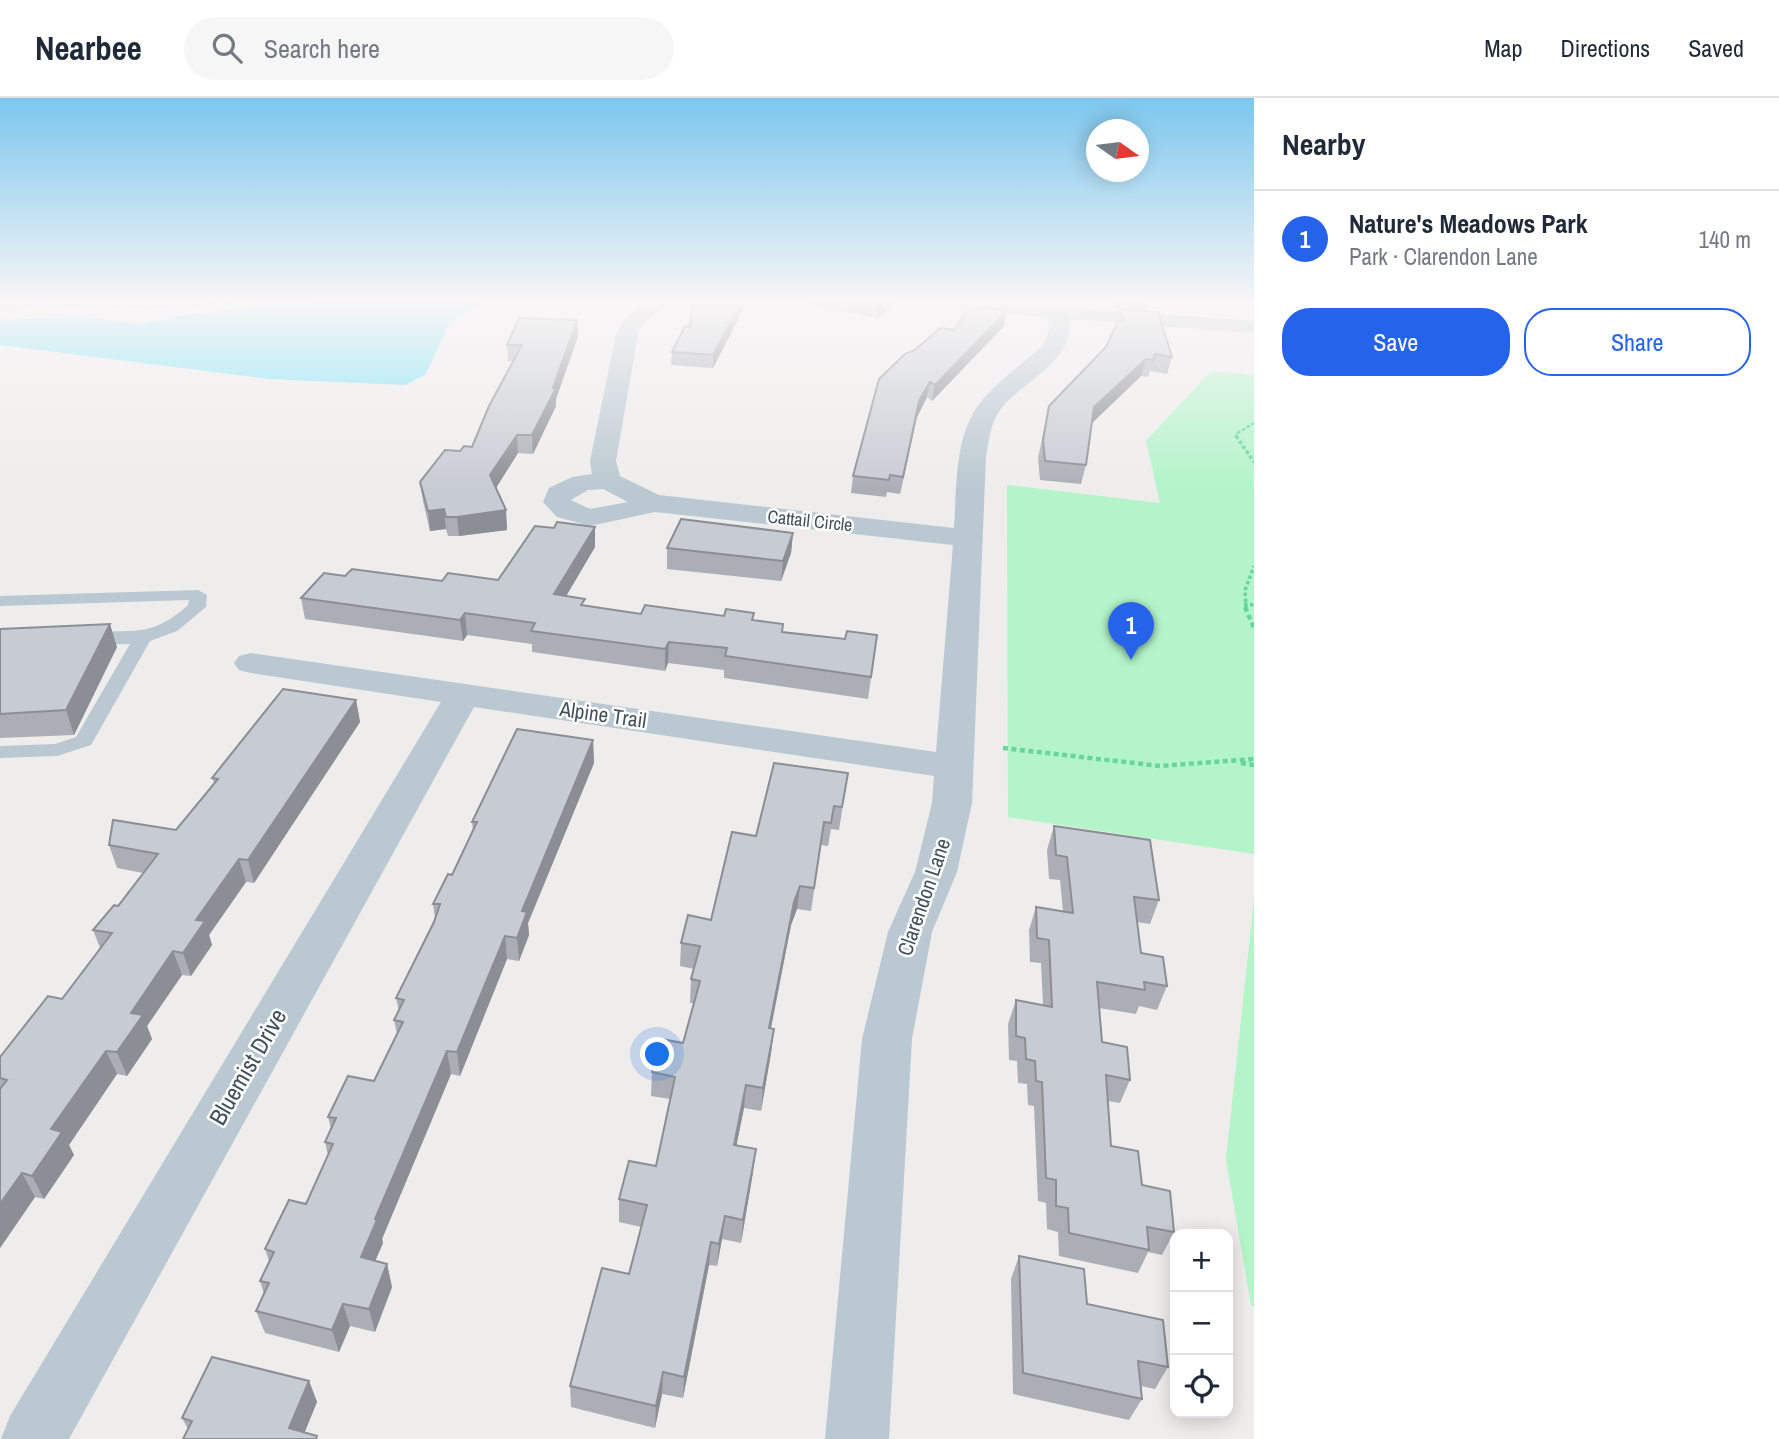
<!DOCTYPE html>
<html lang="en">
<head>
<meta charset="utf-8">
<style>
  :root { --surface:#fff; --page:#f6f6f7; --text:#1f2937; --muted:#747a83; --line:#e0e1e3; --accent:#2563eb }
  body { margin:0; font-family:"Archivo Narrow",sans-serif; background:var(--page); color:var(--text) }
  .controls { position:absolute; right:21px; bottom:21px; display:grid; overflow:hidden; border-radius:14px; box-shadow:0 4px 18px #0003 }
  .controls button { width:63px; height:63px; display:grid; place-items:center; padding:0; border:0; border-bottom:2px solid var(--line); background:var(--surface); color:var(--text); font:35px sans-serif }
  .compass { position:absolute; left:1086px; top:21px; width:63px; height:63px; border-radius:50%; background:var(--surface); box-shadow:0 4px 18px #0003; rotate:104deg }
  .you { position:absolute; left:658px; top:957px; width:24px; height:24px; margin:-18px; border:5px solid #fff; border-radius:50%; background:#1a73e8; box-shadow:0 0 0 10px #1a73e833 }
  .badge { display:grid; place-items:center; width:46px; height:46px; border-radius:50%; background:var(--accent); color:#fff; font-size:23px; font-weight:700 }
  .pin { position:absolute; translate:-50% -58px; filter:drop-shadow(0 2px 4px #0008) }
  .pin::after { content:''; position:absolute; top:37px; width:24px; height:21px; background:inherit; clip-path:polygon(0 0,100% 0,50% 100%) }
  .list { margin:0; padding:0; list-style:none }
  h2 { display:flex; justify-content:space-between; align-items:center; height:91px; margin:0; padding:0 28px; font-size:30px }
  h2 small { font-size:23px; font-weight:400; color:var(--muted) }
  .list li { display:grid; grid-template-columns:46px 1fr auto; gap:21px; align-items:center; box-sizing:border-box; height:98px; padding:0 28px; border-top:2px solid var(--line) }
  .list b { display:block; font-size:26px; white-space:nowrap }
  .list p { margin:0; font-size:23px; white-space:nowrap; color:var(--muted) }
  .list em { font-size:23px; font-style:normal; color:var(--muted) }
  .actions { display:flex; gap:14px; padding:21px 28px }
  .actions a { flex:1; padding:16px 0; border:2px solid var(--accent); border-radius:28px; text-align:center; font-size:24px; color:var(--accent) }
  .actions .main { background:var(--accent); color:#fff }
  .icon { flex:none; width:38px; height:38px; fill:none; stroke:currentColor; stroke-width:2; stroke-linecap:round; stroke-linejoin:round }
  .map { position:relative; flex:none; width:1254px; height:1341px; overflow:hidden }
  header { display:flex; align-items:center; gap:42px; box-sizing:border-box; height:98px; padding:0 35px; background:var(--surface); border-bottom:2px solid var(--line) }
  header strong { font-size:33px }
  nav { display:flex; gap:38px; margin-inline-start:auto; font-size:24px }
  .search { width:490px; height:63px; background:var(--page); display:flex; align-items:center; gap:18px; box-sizing:border-box; padding:0 24px; border-radius:38px; color:var(--muted); font-size:26px }
  main { display:flex }
  aside { flex:1; background:var(--surface) }
  .map>svg:first-child { display:block }
</style>
</head>
<body>
<header>
<strong>Nearbee</strong>
<div class="search"><svg class="icon" aria-label="search" viewBox="0 0 24 24"><circle cx="10" cy="10" r="6"/><path d="M15 15l6 6"/></svg>Search here</div>
<nav><a>Map</a><a>Directions</a><a>Saved</a></nav>
</header>
<main>
<div class="map">
<svg width="1254" height="1341" viewBox="0 0 1254 1341">
  <rect width="100%" height="100%" fill="#efecec"/>
  <g fill="#b3f4c9">
    <path d="M 1211,273 L 1254,277 L 1254,756 L 1008,719 L 1007,387 L 1160,405 L 1146,343 Z"/>
    <path d="M 1254,802 L 1254,1209 L 1251,1207 L 1226,1061 Z"/>
  </g>
  <path fill="#7ae3f7" d="M 326,204 L 484,204 L 450,224 L 425,277 L 405,287 L 269,281 L 0,247 L 0,222 L 84,219 L 140,226 L 190,216 Z"/>
  <g fill="none" stroke-linecap="round" stroke-linejoin="round">
    <g stroke="#67d699" stroke-width="2.5" stroke-dasharray="3.5 2" stroke-linecap="butt">
      <path d="M 60,207 L 157,209 L 242,204"/>
      <path d="M 1236,340 L 1236,336 L 1254,325"/>
    </g>
    <g stroke="#67d699" stroke-width="3.5" stroke-dasharray="3.5 2.5" stroke-linecap="butt">
      <path d="M 1236,338 L 1254,364"/>
      <path d="M 1244,506 L 1254,507"/>
      <path d="M 1246,510 L 1245,492 L 1254,468"/>
    </g>
    <g stroke="#67d699" stroke-width="4.5" stroke-dasharray="5 3.5" stroke-linecap="butt">
      <path d="M 1245,509 L 1254,530"/>
      <path d="M 1003,650 L 1160,668 L 1254,661"/>
      <path d="M 1241,665 L 1254,667"/>
    </g>
    <path fill="#bac8d1" fill-rule="evenodd" d="M 198,492 L 207,497 L 206,509 L 177,533 L 150,543 L 91,647 L 57,658 L 0,660 L 0,648 L 55,646 L 76,639 L 130,546 L 86,547 L 77,542 L 80,538 C 127,526 145,546 188,507 L 189,502 L 0,508 L 0,498 Z"/>
    <g fill="#bac8d1" fill-rule="evenodd">
      <path d="M 0,204 L 43,204 L 33,210 L 0,212 Z"/>
      <path d="M 646,204 L 668,204 L 640,229 L 638,236 L 616,363 L 620,378 L 659,397 L 954,430 C 957,390 954,343 977,309 C 993,286 1023,266 1044,246 L 1049,233 L 1048,220 L 956,210 L 946,204 L 1046,207 L 1046,204 L 1066,204 L 1067,209 L 1254,223 L 1254,235 L 1069,221 C 1076,265 1018,284 998,315 C 990,328 989,343 986,358 L 972,705 L 957,774 L 932,834 L 912,941 L 889,1341 L 825,1341 L 862,941 L 888,834 L 915,774 L 932,705 L 934,678 L 474,609 L 69,1341 L 1,1341 L 10,1318 L 441,604 L 251,575 L 239,572 L 234,565 L 239,558 L 251,555 L 936,654 L 953,447 L 655,414 L 590,428 L 557,419 L 543,404 L 549,390 L 572,379 L 592,376 L 590,363 L 616,236 L 624,222 ZM 603,391 L 628,404 L 590,411 L 571,402 L 588,392 Z"/>
    </g>
  </g>
  <g fill="#abafb5">
    <path d="M 697,204 L 747,204 L 713,270 L 671,267 L 672,254 L 690,229 Z"/>
    <path d="M 794,204 L 898,204 L 877,220 Z"/>
    <path d="M 1112,204 L 1150,204 L 1151,205 L 1148,212 L 1113,210 Z"/>
    <path d="M 1120,211 L 1172,259 L 1167,276 L 1150,273 L 1148,279 L 1141,278 L 1092,325 L 1086,367 L 1081,386 L 1040,382 L 1038,360 L 1049,308 L 1106,249 L 1117,226 Z"/>
    <path d="M 1007,213 L 1004,228 L 932,303 L 927,299 L 917,319 L 900,396 L 887,394 L 886,399 L 851,395 L 853,378 L 915,252 L 954,232 Z"/>
    <path d="M 577,222 L 578,238 L 556,301 L 556,308 L 533,356 L 518,355 L 496,390 L 506,412 L 507,432 L 459,438 L 448,438 L 446,431 L 430,433 L 423,403 L 420,384 L 460,353 L 472,349 L 513,263 L 508,263 L 507,247 Z"/>
    <path d="M 595,429 L 595,449 L 566,498 L 585,508 L 641,516 L 724,518 L 754,515 L 753,522 L 783,526 L 783,534 L 845,541 L 877,537 L 868,601 L 724,580 L 724,572 L 668,565 L 665,573 L 532,554 L 532,546 L 467,537 L 463,543 L 305,521 L 301,500 L 345,478 L 442,483 L 498,482 L 554,430 Z"/>
    <path d="M 793,435 L 791,455 L 781,483 L 667,471 L 667,450 Z"/>
    <path d="M 0,531 L 117,549 L 74,637 L 0,640 Z"/>
    <path d="M 356,602 L 360,624 L 254,785 L 246,784 L 209,837 L 212,847 L 191,878 L 182,877 L 147,928 L 152,941 L 127,978 L 117,976 L 69,1047 L 74,1057 L 44,1101 L 35,1099 L 0,1150 L 0,959 L 62,901 L 100,850 L 93,832 L 118,808 L 143,775 L 117,770 L 109,747 L 176,732 L 214,685 L 212,680 Z"/>
    <path d="M 593,642 L 594,665 L 528,825 L 529,837 L 519,863 L 507,861 L 460,978 L 451,976 L 382,1141 L 383,1145 L 375,1163 L 387,1166 L 392,1189 L 375,1234 L 350,1228 L 339,1254 L 265,1235 L 256,1213 L 264,1196 L 260,1183 L 269,1163 L 265,1151 L 306,1106 L 328,1057 L 325,1044 L 331,1031 L 328,1019 L 374,983 L 397,936 L 394,922 L 399,913 L 396,900 L 435,820 L 433,806 L 452,777 L 473,734 L 472,724 Z"/>
    <path d="M 848,675 L 839,732 L 831,731 L 828,748 L 821,747 L 811,813 L 797,811 L 791,827 L 771,931 L 774,931 L 771,955 L 761,1013 L 744,1010 L 736,1047 L 753,1074 L 741,1145 L 722,1141 L 717,1168 L 709,1167 L 683,1300 L 662,1296 L 655,1330 L 571,1309 L 570,1288 L 629,1176 L 641,1129 L 619,1124 L 619,1101 L 656,1068 L 670,1001 L 651,998 L 652,974 L 683,945 L 694,905 L 690,905 L 691,881 L 694,871 L 680,868 L 681,845 L 711,822 L 756,738 Z"/>
    <path d="M 1054,728 L 1159,802 L 1150,826 L 1137,824 L 1141,855 L 1167,888 L 1157,912 L 1139,908 L 1136,916 L 1099,910 L 1102,944 L 1130,982 L 1120,1005 L 1108,1003 L 1111,1048 L 1142,1087 L 1174,1134 L 1162,1157 L 1148,1154 L 1138,1175 L 1059,1158 L 1058,1134 L 1047,1131 L 1046,1105 L 1038,1103 L 1034,1008 L 1028,1007 L 1027,986 L 1018,985 L 1017,963 L 1009,962 L 1008,926 L 1016,902 L 1043,907 L 1041,865 L 1030,864 L 1029,832 L 1036,809 L 1063,813 L 1060,782 L 1049,781 L 1047,752 Z"/>
    <path d="M 1019,1158 L 1087,1206 L 1168,1269 L 1155,1291 L 1141,1288 L 1142,1301 L 1129,1322 L 1013,1296 L 1011,1181 Z"/>
    <path d="M 309,1283 L 317,1304 L 304,1334 L 188,1331 L 182,1320 Z"/>
  </g>
  <g fill="#8b8e94">
    <path d="M 742,204 L 747,204 L 713,270 L 713,257 Z"/>
    <path d="M 883,204 L 898,204 L 877,220 L 879,207 Z"/>
    <path d="M 1007,213 L 1004,228 L 932,303 L 935,287 Z"/>
    <path d="M 577,222 L 578,238 L 556,301 L 556,308 L 533,356 L 532,337 L 553,290 Z"/>
    <path d="M 1146,261 L 1141,278 L 1090,327 L 1094,309 Z"/>
    <path d="M 930,284 L 927,299 L 917,319 L 900,396 L 919,303 Z"/>
    <path d="M 517,337 L 518,355 L 492,396 L 490,377 Z"/>
    <path d="M 444,411 L 446,431 L 430,433 L 428,413 Z"/>
    <path d="M 506,412 L 507,432 L 459,438 L 457,419 Z"/>
    <path d="M 595,429 L 595,449 L 555,517 L 554,496 Z"/>
    <path d="M 793,435 L 791,455 L 781,483 L 783,463 Z"/>
    <path d="M 465,515 L 467,537 L 463,543 L 460,522 Z"/>
    <path d="M 110,526 L 117,549 L 74,637 L 66,612 Z"/>
    <path d="M 669,544 L 668,565 L 665,573 L 665,551 Z"/>
    <path d="M 356,602 L 360,624 L 254,785 L 248,762 Z"/>
    <path d="M 593,642 L 594,665 L 528,825 L 529,837 L 519,863 L 517,840 L 522,813 Z"/>
    <path d="M 239,761 L 246,784 L 209,837 L 212,847 L 191,878 L 183,855 L 196,822 Z"/>
    <path d="M 800,788 L 797,811 L 791,827 L 766,954 L 769,930 L 794,804 Z"/>
    <path d="M 505,838 L 507,861 L 460,978 L 457,954 Z"/>
    <path d="M 173,853 L 182,877 L 147,928 L 152,941 L 127,978 L 117,954 L 131,915 Z"/>
    <path d="M 774,931 L 771,955 L 761,1013 L 763,990 Z"/>
    <path d="M 106,953 L 117,976 L 69,1047 L 74,1057 L 44,1101 L 32,1078 L 51,1031 Z"/>
    <path d="M 447,953 L 451,976 L 382,1141 L 383,1145 L 367,1182 L 361,1159 L 375,1121 Z"/>
    <path d="M 746,987 L 744,1010 L 732,1070 L 734,1047 Z"/>
    <path d="M 756,1051 L 753,1074 L 741,1145 L 743,1122 Z"/>
    <path d="M 22,1075 L 35,1099 L 0,1150 L 0,1106 Z"/>
    <path d="M 725,1118 L 722,1141 L 717,1168 L 719,1146 Z"/>
    <path d="M 711,1144 L 709,1167 L 683,1300 L 684,1279 Z"/>
    <path d="M 387,1166 L 392,1189 L 375,1234 L 369,1211 Z"/>
    <path d="M 343,1206 L 350,1228 L 339,1254 L 332,1232 Z"/>
    <path d="M 663,1274 L 662,1296 L 655,1330 L 656,1308 Z"/>
    <path d="M 309,1283 L 317,1304 L 302,1341 L 289,1330 Z"/>
  </g>
  <g fill="#c7cbd3" stroke="#8b8e94" stroke-width="2">
    <path d="M 697,204 L 742,204 L 713,257 L 672,254 L 685,228 L 690,229 L 692,207 Z"/>
    <path d="M 863,204 L 883,204 L 879,207 Z"/>
    <path d="M 970,208 L 1007,213 L 935,287 L 930,284 L 919,303 L 903,379 L 890,377 L 889,382 L 853,378 L 879,281 L 905,256 L 915,252 L 940,230 L 954,232 Z"/>
    <path d="M 1120,211 L 1158,214 L 1172,259 L 1155,256 L 1153,262 L 1146,261 L 1094,309 L 1086,367 L 1045,363 L 1043,342 L 1049,308 L 1106,249 L 1118,223 L 1123,223 Z"/>
    <path d="M 519,220 L 577,222 L 553,290 L 556,290 L 532,337 L 517,337 L 490,377 L 506,412 L 457,419 L 446,419 L 444,411 L 428,413 L 420,384 L 445,352 L 460,353 L 464,348 L 472,349 L 489,308 L 522,247 L 507,247 Z"/>
    <path d="M 681,421 L 793,435 L 783,463 L 667,450 Z"/>
    <path d="M 557,424 L 595,429 L 554,496 L 585,501 L 581,507 L 641,516 L 645,507 L 724,518 L 726,511 L 754,515 L 752,522 L 783,526 L 782,534 L 845,541 L 847,533 L 877,537 L 871,579 L 725,558 L 727,550 L 669,544 L 665,551 L 531,533 L 535,525 L 465,515 L 460,522 L 301,500 L 324,475 L 345,478 L 352,471 L 442,483 L 448,475 L 498,482 L 535,428 L 554,430 Z"/>
    <path d="M 110,526 L 66,612 L 0,616 L 0,531 Z"/>
    <path d="M 283,591 L 356,602 L 248,762 L 239,761 L 196,822 L 205,823 L 183,855 L 173,853 L 131,915 L 143,917 L 117,954 L 106,953 L 51,1031 L 62,1034 L 32,1078 L 22,1075 L 0,1106 L 0,991 L 7,982 L 0,980 L 0,959 L 48,898 L 62,901 L 112,835 L 93,832 L 114,807 L 118,808 L 158,756 L 109,747 L 113,722 L 176,732 L 218,681 L 212,680 Z"/>
    <path d="M 517,631 L 593,642 L 522,813 L 527,814 L 517,840 L 505,838 L 457,954 L 447,953 L 375,1121 L 377,1122 L 361,1159 L 387,1166 L 369,1211 L 343,1206 L 332,1232 L 256,1213 L 269,1185 L 260,1183 L 274,1154 L 265,1151 L 289,1102 L 306,1106 L 333,1046 L 325,1044 L 336,1020 L 328,1019 L 348,978 L 374,983 L 403,924 L 394,922 L 404,902 L 396,900 L 434,824 L 440,806 L 433,806 L 448,776 L 452,777 L 477,724 L 472,724 Z"/>
    <path d="M 774,665 L 848,675 L 842,709 L 834,708 L 831,725 L 824,724 L 814,790 L 800,788 L 794,804 L 769,930 L 774,931 L 763,990 L 746,987 L 734,1047 L 756,1051 L 743,1122 L 725,1118 L 719,1146 L 711,1144 L 684,1279 L 663,1274 L 656,1308 L 570,1288 L 602,1170 L 629,1176 L 647,1107 L 619,1101 L 629,1063 L 656,1068 L 675,979 L 652,974 L 661,941 L 683,945 L 700,883 L 691,881 L 700,848 L 681,845 L 688,817 L 711,822 L 732,734 L 756,738 Z"/>
    <path d="M 1054,728 L 1150,742 L 1159,802 L 1134,799 L 1141,855 L 1163,859 L 1167,888 L 1144,884 L 1145,892 L 1097,884 L 1102,944 L 1127,949 L 1130,982 L 1106,977 L 1111,1048 L 1138,1053 L 1142,1087 L 1170,1093 L 1174,1134 L 1147,1129 L 1149,1152 L 1069,1135 L 1068,1110 L 1056,1108 L 1056,1082 L 1046,1080 L 1042,984 L 1036,983 L 1035,963 L 1026,961 L 1025,940 L 1016,938 L 1016,902 L 1052,909 L 1049,842 L 1037,840 L 1036,809 L 1073,815 L 1067,759 L 1056,757 Z"/>
    <path d="M 1019,1158 L 1084,1171 L 1087,1206 L 1163,1222 L 1168,1269 L 1138,1263 L 1142,1301 L 1023,1275 Z"/>
    <path d="M 212,1259 L 309,1283 L 289,1330 L 317,1338 L 316,1341 L 183,1341 L 192,1323 L 182,1320 Z"/>
  </g>
  <linearGradient id="sky" x2="0" y2="1"><stop stop-color="#7cc7ee"/><stop offset="0.52" stop-color="#f8f6f6"/><stop offset="1" stop-color="#f8f6f6" stop-opacity="0"/></linearGradient>
  <rect width="1254" height="392" fill="url(#sky)"/>
  <g text-anchor="middle" stroke-width="5" stroke-linejoin="round" paint-order="stroke">
    <g font-size="18" fill="#42515c" stroke="#fff">
      <text transform="translate(810 423) rotate(6)" y="6">Cattail Circle</text>
    </g>
    <g font-size="21" fill="#42515c" stroke="#fff">
      <text transform="translate(603 617) rotate(8)" y="7">Alpine Trail</text>
      <text transform="translate(924 799) rotate(-71)" y="7">Clarendon Lane</text>
    </g>
    <g font-size="24" fill="#42515c" stroke="#fff">
      <text transform="translate(248 969) rotate(-60)" y="8">Bluemist Drive</text>
    </g>
  </g>
</svg>
<div class="controls">
<button>+</button>
<button>−</button>
<button><svg class="icon" aria-label="locate" viewBox="0 0 24 24"><circle cx="12" cy="12" r="6"/><path d="M12 2v4M12 18v4M2 12h4M18 12h4"/></svg></button>
</div>
<svg class="compass" viewBox="-18 -18 36 36"><path d="M0-13l5 13h-10z" fill="#e53935"/><path d="M0 13l5-13h-10z" fill="#747a83"/></svg>
<div class="you"></div>
<div class="pin badge" style="left:1131px;top:562px">1</div>
</div>
<aside>
<h2>Nearby<small></small></h2>
<ul class="list">
<li><span class="badge">1</span><div><b>Nature's Meadows Park</b><p>Park · Clarendon Lane</p></div><em>140 m</em></li>
</ul>
<div class="actions"><a class="main">Save</a><a>Share</a></div>
</aside>
</main>
</body>
</html>
